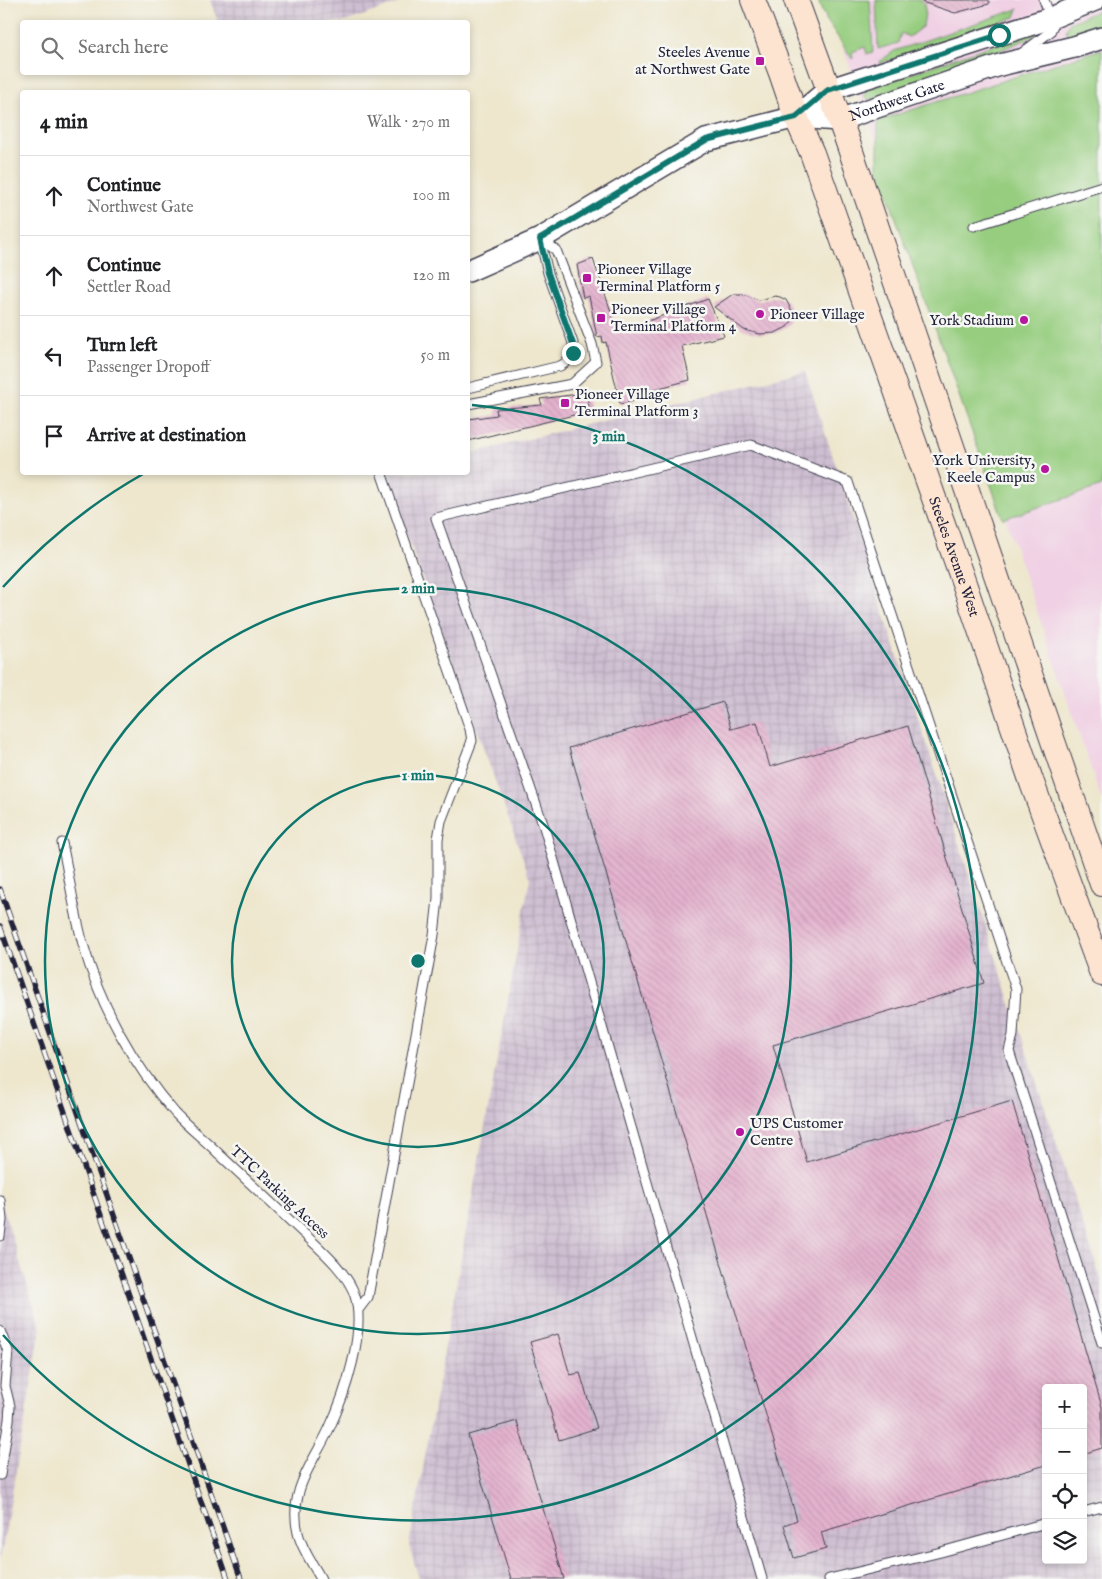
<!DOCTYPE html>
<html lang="en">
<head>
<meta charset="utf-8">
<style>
  :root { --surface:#fff; --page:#f2f2f2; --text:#202124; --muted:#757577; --line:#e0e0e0 }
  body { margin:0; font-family:"IM FELL English",serif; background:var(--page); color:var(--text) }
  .controls { position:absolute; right:15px; bottom:15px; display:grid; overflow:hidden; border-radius:5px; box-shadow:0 2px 8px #0003 }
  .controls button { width:45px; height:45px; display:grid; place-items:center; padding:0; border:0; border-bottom:1px solid var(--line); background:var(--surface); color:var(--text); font:25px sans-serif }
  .stop { position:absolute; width:15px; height:15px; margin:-11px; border:4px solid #0f766e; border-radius:50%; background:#fff }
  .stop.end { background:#0f766e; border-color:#fff; box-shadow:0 1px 5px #0008 }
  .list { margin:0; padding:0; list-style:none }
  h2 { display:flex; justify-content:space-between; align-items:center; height:65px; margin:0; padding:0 20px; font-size:21px }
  h2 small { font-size:16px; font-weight:400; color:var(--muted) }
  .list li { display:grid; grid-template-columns:32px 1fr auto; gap:15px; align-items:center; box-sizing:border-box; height:80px; padding:0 20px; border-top:1px solid var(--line) }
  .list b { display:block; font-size:19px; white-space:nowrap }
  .list p { margin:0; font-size:16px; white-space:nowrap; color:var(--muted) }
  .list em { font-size:16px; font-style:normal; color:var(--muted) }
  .icon { flex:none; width:28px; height:28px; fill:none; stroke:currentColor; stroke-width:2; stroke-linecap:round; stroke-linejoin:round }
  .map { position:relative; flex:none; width:1102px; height:1579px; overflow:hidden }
  .search { position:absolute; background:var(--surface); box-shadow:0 2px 8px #0003; left:20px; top:20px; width:450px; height:55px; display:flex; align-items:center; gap:12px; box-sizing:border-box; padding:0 18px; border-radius:5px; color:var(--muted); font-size:19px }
  .panel { position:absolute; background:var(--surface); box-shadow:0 2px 8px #0003; left:20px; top:90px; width:450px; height:385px; border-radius:5px }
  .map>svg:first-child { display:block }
</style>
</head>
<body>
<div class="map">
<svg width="1102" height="1579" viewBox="0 0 1102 1579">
  <defs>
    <pattern id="industrial-grid" width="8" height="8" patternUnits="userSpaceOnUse" patternTransform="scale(1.25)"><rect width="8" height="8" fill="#cebed1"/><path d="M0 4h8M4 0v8" fill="none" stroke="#b1a3b4"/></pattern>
    <pattern id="building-back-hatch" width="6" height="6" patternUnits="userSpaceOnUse" patternTransform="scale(1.25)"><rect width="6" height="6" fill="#e4b2ce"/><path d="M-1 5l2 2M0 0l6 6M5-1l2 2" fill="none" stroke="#c399b2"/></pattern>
  </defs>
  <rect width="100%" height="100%" fill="#f6f6f2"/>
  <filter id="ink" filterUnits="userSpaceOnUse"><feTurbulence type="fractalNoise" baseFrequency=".02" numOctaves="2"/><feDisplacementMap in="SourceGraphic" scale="10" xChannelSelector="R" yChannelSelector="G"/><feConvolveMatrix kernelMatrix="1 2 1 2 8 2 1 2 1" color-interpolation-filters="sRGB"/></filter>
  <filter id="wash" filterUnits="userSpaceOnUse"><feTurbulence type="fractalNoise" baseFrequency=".0096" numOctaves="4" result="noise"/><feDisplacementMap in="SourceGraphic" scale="20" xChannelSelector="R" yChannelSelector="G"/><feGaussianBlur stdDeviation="1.12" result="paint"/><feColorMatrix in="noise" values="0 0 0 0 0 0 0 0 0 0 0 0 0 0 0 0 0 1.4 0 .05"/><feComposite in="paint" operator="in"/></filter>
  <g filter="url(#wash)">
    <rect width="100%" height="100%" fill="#eee7ce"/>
    <path fill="#f0d0e4" d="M 826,0 L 1102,0 L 1102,801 L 875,137 Z"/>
    <g fill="url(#industrial-grid)" fill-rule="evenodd">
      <path d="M 210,0 L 407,0 L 345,22 L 218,22 Z"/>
      <path d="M 805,371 L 1102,1283 L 1102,1579 L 419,1579 L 409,1545 L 530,878 L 385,474 L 392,472 L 468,472 L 468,454 ZM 1046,1388 L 1083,1388 L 1083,1560 L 1046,1560 Z"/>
      <path d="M 0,1198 L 41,1329 L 0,1561 Z"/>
    </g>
    <g fill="#96cd7f" stroke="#5c785d">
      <path d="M 818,0 L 870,0 L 873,52 L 867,54 L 865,47 L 852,52 L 853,58 L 852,59 L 826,19 L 825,14 L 823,14 Z"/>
      <path d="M 876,0 L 925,0 L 925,13 L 923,26 L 909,37 L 901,33 L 898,43 L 878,49 Z"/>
      <path d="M 1018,9 L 1015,17 L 879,64 L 879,62 L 894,51 Z"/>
      <path d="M 1102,9 L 1102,27 L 1075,36 L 1068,34 L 1066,31 L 1069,23 Z"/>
      <path d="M 1038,29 L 1041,30 L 1039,34 L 911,88 L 868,100 L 865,97 L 865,91 L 867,89 Z"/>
      <path d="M 1102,49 L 1102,486 L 1003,519 L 878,168 L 878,122 L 883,119 Z"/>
    </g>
    <g id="blocks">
      <g fill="url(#building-back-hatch)">
        <path d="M 923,0 L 989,0 L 989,4 L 955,13 L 922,2 Z"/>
        <path d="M 593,259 L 618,332 L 708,299 L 724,336 L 682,346 L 690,380 L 632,395 L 634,401 L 620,404 L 606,342 L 603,343 L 602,336 L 597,337 L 589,296 L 583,298 L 577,265 Z"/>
        <path d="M 733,294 L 743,294 L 759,300 L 775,296 L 780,297 L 786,300 L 792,311 L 791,322 L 787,327 L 775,333 L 760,334 L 744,330 L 714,307 Z"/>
        <path d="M 586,393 L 590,411 L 468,441 L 468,419 L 497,415 L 496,409 L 542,405 L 540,399 Z"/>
        <path d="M 723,702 L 731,729 L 757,722 L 770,767 L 908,726 L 984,983 L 773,1045 L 807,1162 L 1012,1101 L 1102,1407 L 1102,1448 L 1083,1454 L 1083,1388 L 1046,1388 L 1046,1465 L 821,1532 L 826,1549 L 794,1558 L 784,1525 L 797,1520 L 569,748 Z"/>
        <path d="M 558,1334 L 570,1375 L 580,1373 L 597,1428 L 559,1440 L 530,1342 Z"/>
        <path d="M 517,1421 L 564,1579 L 511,1579 L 468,1435 Z"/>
      </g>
    </g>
  </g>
  <g filter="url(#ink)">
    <use href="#blocks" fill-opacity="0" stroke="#414051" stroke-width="1"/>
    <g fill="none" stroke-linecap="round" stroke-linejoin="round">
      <g stroke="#414051" stroke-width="11">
        <g id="service">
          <path d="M 1022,53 L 1050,32 L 1053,25 L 1044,0"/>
          <path d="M 974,226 L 1102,186"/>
          <path d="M 468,388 L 560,366 C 571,360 573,356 573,343 L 548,273 L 540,239"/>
          <path d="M 468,404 L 572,384 L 596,362 L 592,344 L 556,250 L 540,239"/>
          <path d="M 62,843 C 69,876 74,911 83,944 C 100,1005 133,1065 175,1113 C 188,1127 205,1140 219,1154 C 246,1179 273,1205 300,1230 C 318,1247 348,1272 355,1296 C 366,1332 345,1395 329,1429 C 313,1464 288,1490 298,1533 C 302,1550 313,1564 321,1579"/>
          <path d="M 0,1200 L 2,1220 L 0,1236"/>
          <path d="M 358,1310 L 368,1297 L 434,935 L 438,899 L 438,839 L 441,821 L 472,741 L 470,729 L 381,472"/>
          <path d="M 0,1331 L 8,1351 L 5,1386 L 10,1406 L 9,1420 L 0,1475"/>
          <path d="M 1083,1512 L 1102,1507"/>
          <path d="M 762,1579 L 544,827 L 436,518 L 751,445 L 848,482 L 1016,989 L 1013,1035 L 1009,1051 L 1102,1343"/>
          <path d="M 829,1579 L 941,1552 L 1046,1523"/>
        </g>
      </g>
      <g stroke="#414051" stroke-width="24">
        <g id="tertiary">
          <path d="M 796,117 L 828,90 L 1051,18 L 1095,0"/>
          <path id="s1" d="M 468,271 L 540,239 L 706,140 L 796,117 L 839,120 L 1000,65 L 1074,47 L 1102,38"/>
        </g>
      </g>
      <g stroke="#414051" stroke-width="26">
        <g id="secondary">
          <path id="s2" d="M 753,0 L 781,73 L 796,117 L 812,153 L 965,586 L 1032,783 L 1102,974"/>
          <path d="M 796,0 L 847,140 L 1102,884"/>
        </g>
      </g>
      <use href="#service" stroke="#fff" stroke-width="9"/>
      <use href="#tertiary" stroke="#fff" stroke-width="21"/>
      <use href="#secondary" stroke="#fde4d1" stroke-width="24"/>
      <g stroke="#22223b" stroke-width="5.5">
        <g id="rail">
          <path d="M 0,889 L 241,1579"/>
          <path d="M 0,926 L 228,1579"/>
        </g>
      </g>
      <use href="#rail" stroke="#f6f6f2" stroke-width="4" stroke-dasharray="11" stroke-linecap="butt"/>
    </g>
  </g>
  <g fill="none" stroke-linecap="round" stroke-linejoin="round" filter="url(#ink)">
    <path stroke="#0f766e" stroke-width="6" d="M 573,353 L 573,344 L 548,273 L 540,239 L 706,140 L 796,117 L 828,90 L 999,35"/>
  </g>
  <g fill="none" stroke="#0f766e" stroke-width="2.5">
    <circle cx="418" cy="961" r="186"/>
    <circle cx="418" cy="961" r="373"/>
    <path d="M3 587A559 559 0 0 1 143 474M472 405A559 559 0 1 1 3 1335"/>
  </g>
  <g fill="#b5179e" stroke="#f6f6f2" stroke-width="2">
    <rect x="755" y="56" width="10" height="10" rx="2.5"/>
    <rect x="582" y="273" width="10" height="10" rx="2.5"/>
    <circle cx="760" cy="314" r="5"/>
    <rect x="596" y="313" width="10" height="10" rx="2.5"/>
    <circle cx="1024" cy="320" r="5"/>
    <rect x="560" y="398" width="10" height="10" rx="2.5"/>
    <circle cx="1045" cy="469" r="5"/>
    <circle cx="740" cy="1132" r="5"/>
  </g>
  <g text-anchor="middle" stroke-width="5" stroke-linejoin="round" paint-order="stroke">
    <g font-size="15" fill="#22223b" stroke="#f6f6f2" text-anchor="start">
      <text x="750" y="57" text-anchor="end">Steeles Avenue<tspan x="750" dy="17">at Northwest Gate</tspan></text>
      <text x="597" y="274">Pioneer Village<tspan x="597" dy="17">Terminal Platform 5</tspan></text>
      <text x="611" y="314">Pioneer Village<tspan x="611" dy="17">Terminal Platform 4</tspan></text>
      <text x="770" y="319">Pioneer Village</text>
      <text x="1014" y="325" text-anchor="end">York Stadium</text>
      <text x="575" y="399">Pioneer Village<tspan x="575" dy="17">Terminal Platform 3</tspan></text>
      <text x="1035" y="465" text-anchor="end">York University,<tspan x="1035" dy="17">Keele Campus</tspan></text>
      <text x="750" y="1128">UPS Customer<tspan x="750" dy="17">Centre</tspan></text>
    </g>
    <g font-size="15" fill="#22223b" stroke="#f6f6f2">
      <text dy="5" stroke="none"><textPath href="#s1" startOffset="469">Northwest Gate</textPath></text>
      <text dy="5" stroke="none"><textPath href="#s2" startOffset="592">Steeles Avenue West</textPath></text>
      <text transform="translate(280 1192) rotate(43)" y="5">TTC Parking Access</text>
    </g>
  </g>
  <circle cx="418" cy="961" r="8" fill="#0f766e" stroke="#f6f6f2" stroke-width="2.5"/>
  <g font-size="15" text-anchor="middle" font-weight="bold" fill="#0f766e" stroke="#f6f6f2" stroke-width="5" stroke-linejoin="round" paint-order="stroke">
    <text x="609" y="441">3 min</text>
    <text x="418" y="593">2 min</text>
    <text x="418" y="780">1 min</text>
  </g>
</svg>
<div class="controls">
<button>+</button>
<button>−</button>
<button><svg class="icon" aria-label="locate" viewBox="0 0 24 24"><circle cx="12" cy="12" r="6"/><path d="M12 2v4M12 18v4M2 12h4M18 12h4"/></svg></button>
<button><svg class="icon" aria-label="layers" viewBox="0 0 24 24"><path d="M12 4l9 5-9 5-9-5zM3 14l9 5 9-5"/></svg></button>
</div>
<div class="stop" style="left:999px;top:35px"></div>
<div class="stop end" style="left:573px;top:353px"></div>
<div class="search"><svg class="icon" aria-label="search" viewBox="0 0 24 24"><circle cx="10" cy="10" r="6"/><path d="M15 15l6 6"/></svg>Search here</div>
<section class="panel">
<h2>4 min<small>Walk · 270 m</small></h2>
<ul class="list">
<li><svg class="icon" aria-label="ahead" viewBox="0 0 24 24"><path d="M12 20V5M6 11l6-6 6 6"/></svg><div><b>Continue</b><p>Northwest Gate</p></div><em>100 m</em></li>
<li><svg class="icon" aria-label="ahead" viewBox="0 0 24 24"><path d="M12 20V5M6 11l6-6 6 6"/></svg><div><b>Continue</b><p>Settler Road</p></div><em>120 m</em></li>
<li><svg class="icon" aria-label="left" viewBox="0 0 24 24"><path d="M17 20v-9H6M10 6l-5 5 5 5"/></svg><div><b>Turn left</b><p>Passenger Dropoff</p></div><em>50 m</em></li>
<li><svg class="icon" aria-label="arrive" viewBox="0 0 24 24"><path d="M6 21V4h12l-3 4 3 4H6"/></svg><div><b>Arrive at destination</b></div></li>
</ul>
</section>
</div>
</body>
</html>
